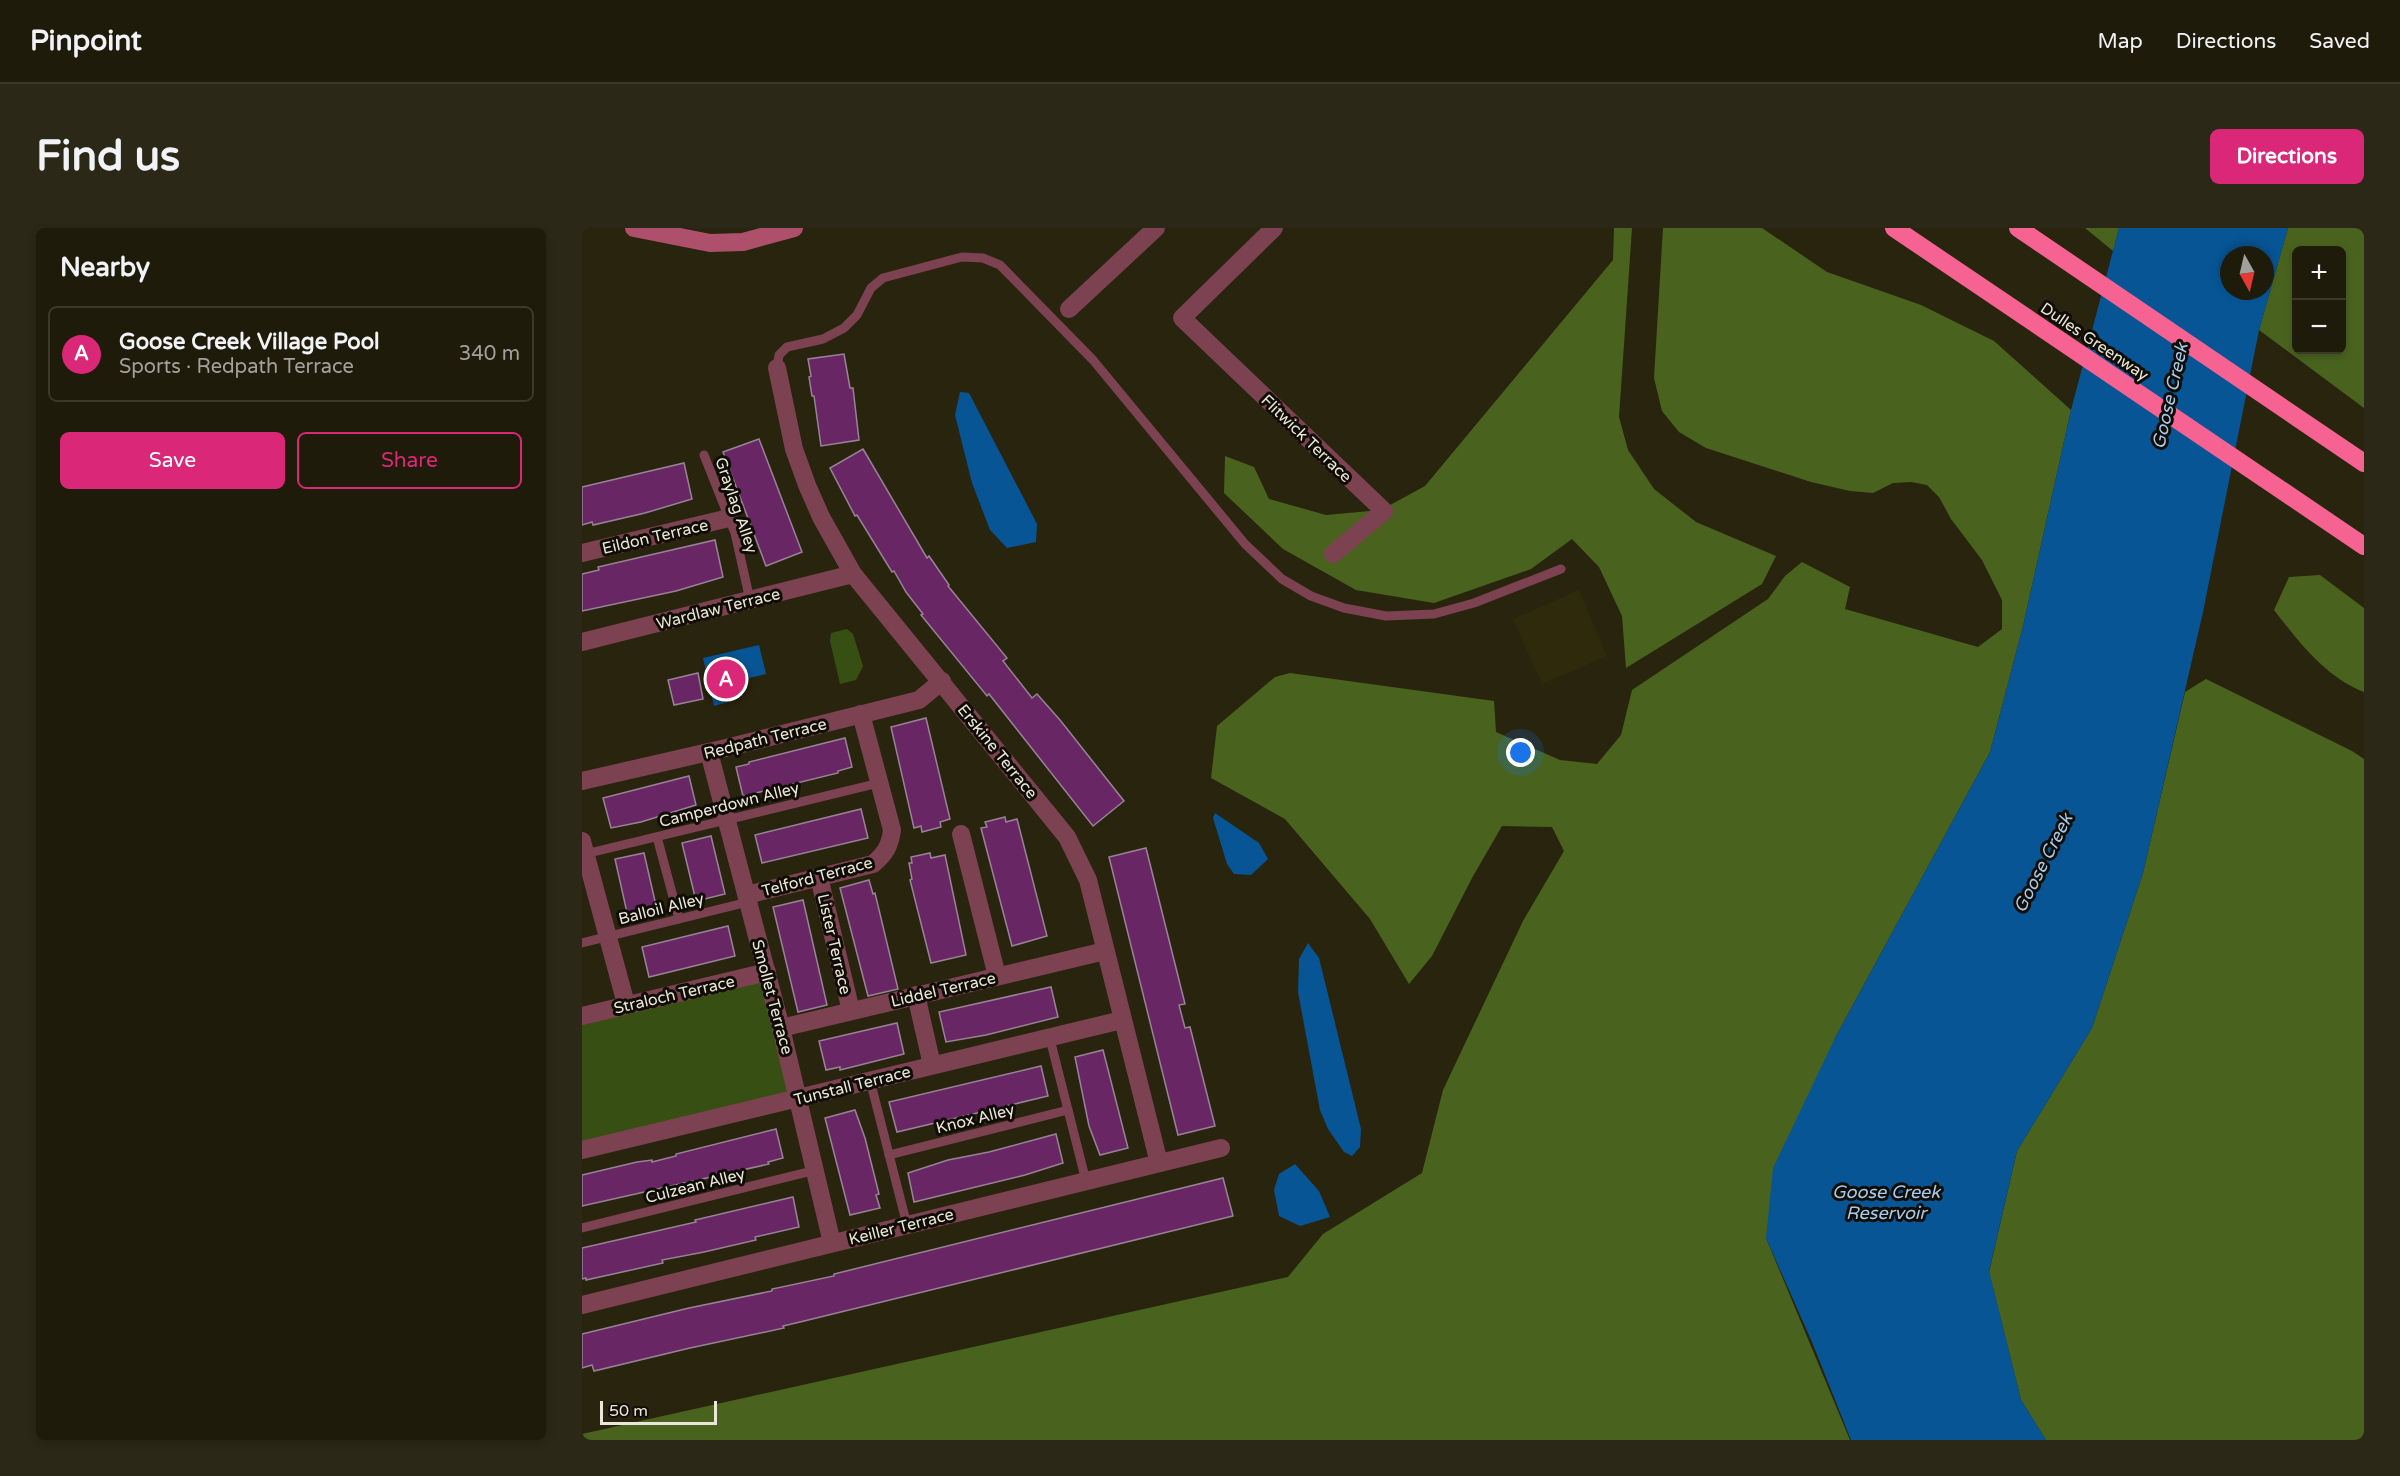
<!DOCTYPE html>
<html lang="en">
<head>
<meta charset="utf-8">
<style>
  :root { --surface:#1f1b0a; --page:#2c2818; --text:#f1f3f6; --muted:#a1a19c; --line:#3c392b; --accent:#db2777 }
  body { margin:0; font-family:"Varela Round",sans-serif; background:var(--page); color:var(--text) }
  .controls { position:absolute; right:18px; top:18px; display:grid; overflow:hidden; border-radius:9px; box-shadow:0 3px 9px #0003 }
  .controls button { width:54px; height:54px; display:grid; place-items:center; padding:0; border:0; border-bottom:2px solid var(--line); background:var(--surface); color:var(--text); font:30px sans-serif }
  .compass { position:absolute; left:1638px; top:18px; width:54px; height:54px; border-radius:50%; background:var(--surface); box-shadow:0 3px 9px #0003; rotate:172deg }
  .scale { position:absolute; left:18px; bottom:15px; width:117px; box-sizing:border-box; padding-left:6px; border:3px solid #eae7da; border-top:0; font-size:16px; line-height:21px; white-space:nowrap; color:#eae7da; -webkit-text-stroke:4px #0f0d05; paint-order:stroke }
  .you { position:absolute; left:939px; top:525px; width:21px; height:21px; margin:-15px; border:4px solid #fff; border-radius:50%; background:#1a73e8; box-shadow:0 0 0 9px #1a73e833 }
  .badge { display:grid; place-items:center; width:39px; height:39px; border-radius:50%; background:var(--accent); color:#fff; font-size:20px; font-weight:700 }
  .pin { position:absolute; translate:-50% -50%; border:3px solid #fff; box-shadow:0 2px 6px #0006 }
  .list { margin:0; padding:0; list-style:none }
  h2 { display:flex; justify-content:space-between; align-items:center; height:78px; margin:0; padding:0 24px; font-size:26px }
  h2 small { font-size:20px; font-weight:400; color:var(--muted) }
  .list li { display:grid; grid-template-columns:39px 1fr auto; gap:18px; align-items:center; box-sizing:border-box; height:96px; margin:0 12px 12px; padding:0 12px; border:2px solid var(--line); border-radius:9px }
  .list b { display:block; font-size:22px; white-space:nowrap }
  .list p { margin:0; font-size:20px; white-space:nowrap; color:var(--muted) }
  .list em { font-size:20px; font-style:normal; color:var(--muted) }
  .actions { display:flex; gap:12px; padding:18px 24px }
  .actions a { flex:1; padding:14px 0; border:2px solid var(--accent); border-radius:9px; text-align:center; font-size:21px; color:var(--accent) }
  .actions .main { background:var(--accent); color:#fff }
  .map { position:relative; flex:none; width:1782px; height:1212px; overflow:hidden; border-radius:9px }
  header { display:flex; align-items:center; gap:36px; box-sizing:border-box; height:84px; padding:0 30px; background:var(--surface); border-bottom:2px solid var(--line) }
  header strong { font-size:28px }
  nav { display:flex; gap:33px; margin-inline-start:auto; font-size:21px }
  .intro { display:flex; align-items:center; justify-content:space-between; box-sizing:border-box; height:144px; padding:0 36px }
  h1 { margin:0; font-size:42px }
  .button { padding:15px 27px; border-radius:9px; background:var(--accent); color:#fff; font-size:21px; font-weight:700 }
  main { display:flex; gap:36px; padding:0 36px }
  aside { flex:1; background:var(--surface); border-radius:9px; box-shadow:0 3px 9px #0003 }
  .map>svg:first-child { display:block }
</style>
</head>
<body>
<header>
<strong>Pinpoint</strong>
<nav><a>Map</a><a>Directions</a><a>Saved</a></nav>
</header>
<div class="intro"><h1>Find us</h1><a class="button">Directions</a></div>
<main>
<aside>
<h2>Nearby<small></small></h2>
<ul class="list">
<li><span class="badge">A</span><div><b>Goose Creek Village Pool</b><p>Sports · Redpath Terrace</p></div><em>340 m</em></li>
</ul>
<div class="actions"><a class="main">Save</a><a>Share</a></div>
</aside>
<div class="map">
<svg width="1782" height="1212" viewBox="0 0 1782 1212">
  <rect width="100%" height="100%" fill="#29240e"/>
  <path fill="#302a0c" d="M 997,362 L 1025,428 L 960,456 L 931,391 Z"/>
  <g fill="#384f14">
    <path d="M 265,401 L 271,406 L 281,438 L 274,452 L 258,456 L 248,413 L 249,405 Z"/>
    <path d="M 185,744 L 217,870 L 0,922 L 0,788 Z"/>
  </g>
  <g fill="#49631f" fill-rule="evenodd">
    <path d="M 1032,0 L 1050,0 L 1037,189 L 1046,222 L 1072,261 L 1114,294 L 1194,328 L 1180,356 L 1044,440 L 1040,388 L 1017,339 L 990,311 L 949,341 L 852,375 L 774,362 L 701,321 L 642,265 L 643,228 L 672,239 L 687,271 L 744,287 L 799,282 L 843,258 L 1031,32 Z"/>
    <path d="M 1081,0 L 1180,0 L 1245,44 L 1339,77 L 1412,113 L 1489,182 L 1441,398 L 1408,524 L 1253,810 L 1184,1010 L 1268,1212 L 0,1212 L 0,1206 L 706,1049 L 741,1006 L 840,945 L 861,862 L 941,693 L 982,623 L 970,599 L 920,598 L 890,650 L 850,728 L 827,756 L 788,691 L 703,591 L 629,550 L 635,498 L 693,449 L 708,445 L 912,473 L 914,504 L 978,532 L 1015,536 L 1039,507 L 1050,462 L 1186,371 L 1203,348 L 1220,334 L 1268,359 L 1263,381 L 1396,419 L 1420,401 L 1420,372 L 1400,332 L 1369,291 L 1357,269 L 1345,257 L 1329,254 L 1311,255 L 1291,265 L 1268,263 L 1229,254 L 1124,220 L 1097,204 L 1080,183 L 1072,150 Z"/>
    <path d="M 1503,0 L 1537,0 L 1531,23 Z"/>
    <path d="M 1706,0 L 1782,0 L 1782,180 L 1677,102 ZM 1714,22 L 1760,22 L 1760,122 L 1714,122 Z"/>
    <path d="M 1738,347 L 1782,380 L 1782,464 C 1743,449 1717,414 1692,382 L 1707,349 Z"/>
    <path d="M 1624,451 L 1770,523 L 1782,531 L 1782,1212 L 1464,1212 L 1439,1172 L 1407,1044 L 1435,923 L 1510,800 L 1561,645 L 1603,464 Z"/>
  </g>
  <g fill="#075595" fill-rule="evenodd">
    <path d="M 1537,0 L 1706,0 L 1677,102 L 1621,384 L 1561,645 L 1510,800 L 1435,923 L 1407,1043 L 1439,1172 L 1464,1212 L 1269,1212 L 1230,1114 L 1184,1010 L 1191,940 L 1253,810 L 1408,524 L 1441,398 L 1489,182 ZM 1647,27 L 1683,27 L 1683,63 L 1647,63 Z"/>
    <path d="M 378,164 L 387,165 L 455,296 L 454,314 L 425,320 L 408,302 L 390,255 L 373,187 Z"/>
    <path d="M 177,417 L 184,446 L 142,456 L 146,474 L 132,478 L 121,430 Z"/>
    <path d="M 633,585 L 677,615 L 686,631 L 669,647 L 652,646 L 645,636 L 631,590 Z"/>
    <path d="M 726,715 L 737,730 L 779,901 L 778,919 L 770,928 L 762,924 L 746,901 L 738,882 L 716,764 L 717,731 Z"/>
    <path d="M 713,936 L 737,963 L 748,989 L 718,998 L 697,988 L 692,962 L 697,946 Z"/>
  </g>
  <g fill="#682665" stroke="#988396" stroke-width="1.5">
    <path d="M 262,126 L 268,160 L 271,160 L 277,212 L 239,218 L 232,168 L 230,168 L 227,149 L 229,148 L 226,131 Z"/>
    <path d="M 177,211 L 220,324 L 184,338 L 141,224 Z"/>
    <path d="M 281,221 L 345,330 L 347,328 L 367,357 L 366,358 L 425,430 L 421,433 L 450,470 L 455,466 L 478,492 L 542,573 L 511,598 L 407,466 L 405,468 L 339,387 L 341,386 L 324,364 L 312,343 L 310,344 L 275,287 L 273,288 L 248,240 Z"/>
    <path d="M 102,235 L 110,271 L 63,285 L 11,297 L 10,294 L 0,297 L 0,259 Z"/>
    <path d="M 133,312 L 141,349 L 94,363 L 0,383 L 0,346 L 17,342 L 16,339 Z"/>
    <path d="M 116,445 L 121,471 L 92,477 L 86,452 Z"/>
    <path d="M 344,490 L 368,591 L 358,594 L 359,599 L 340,604 L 339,598 L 332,600 L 309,499 Z"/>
    <path d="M 263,510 L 270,539 L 256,543 L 256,545 L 161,568 L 154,539 L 167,536 L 167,534 Z"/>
    <path d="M 107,548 L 114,577 L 59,594 L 29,600 L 21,570 Z"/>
    <path d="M 279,581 L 286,610 L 180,635 L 173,607 Z"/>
    <path d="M 423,589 L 424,594 L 435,591 L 465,708 L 430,718 L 399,600 L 405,599 L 403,594 Z"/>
    <path d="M 129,608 L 143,666 L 114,673 L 100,615 Z"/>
    <path d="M 564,620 L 603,776 L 597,777 L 603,800 L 608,799 L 633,898 L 596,907 L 527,629 Z"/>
    <path d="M 62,625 L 75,682 L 46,689 L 33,631 Z"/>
    <path d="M 348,625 L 349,630 L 363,627 L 384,727 L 349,735 L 328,652 L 330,651 L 327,635 L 330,635 L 329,629 Z"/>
    <path d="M 287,652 L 291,666 L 293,665 L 316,761 L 286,768 L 258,660 Z"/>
    <path d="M 221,672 L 245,777 L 216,784 L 191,679 Z"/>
    <path d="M 146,698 L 153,728 L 67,749 L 60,719 Z"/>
    <path d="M 469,759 L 476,789 L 404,807 L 364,814 L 357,784 Z"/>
    <path d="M 315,795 L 322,826 L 258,842 L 258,839 L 244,842 L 237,813 Z"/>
    <path d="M 521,822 L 546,920 L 518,927 L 507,898 L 493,829 Z"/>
    <path d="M 459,838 L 466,868 L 315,904 L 307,874 Z"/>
    <path d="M 273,882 L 283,910 L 297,966 L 294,967 L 298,980 L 268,987 L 243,890 Z"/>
    <path d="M 194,901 L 201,930 L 186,934 L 187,936 L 0,978 L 0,947 L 55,934 L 70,932 L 70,934 L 94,928 L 94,926 Z"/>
    <path d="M 474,906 L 481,935 L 443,947 L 332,974 L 326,945 L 366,932 L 407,924 Z"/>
    <path d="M 641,950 L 651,988 L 218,1094 L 201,1098 L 202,1100 L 108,1120 L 12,1143 L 10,1137 L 0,1140 L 0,1106 L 107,1080 L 190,1063 L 190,1061 L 252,1048 L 252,1046 Z"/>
    <path d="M 211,969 L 217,999 L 173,1009 L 174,1012 L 122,1024 L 80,1032 L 81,1035 L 4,1052 L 4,1050 L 0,1051 L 0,1020 L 114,994 L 113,992 Z"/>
  </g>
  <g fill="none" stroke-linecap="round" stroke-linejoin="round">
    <g stroke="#7d4252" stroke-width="9">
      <path d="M 195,140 L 197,127 L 205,119 L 241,111 L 262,100 L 275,87 L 289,60 L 301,50 L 380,29 L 401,30 L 418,37 L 511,132 L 663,316 L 700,351 L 729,368 L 762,380 L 804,388 L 852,386 L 892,375 L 979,341"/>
      <path d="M 122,227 L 153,305 L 168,372"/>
      <path d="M 75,609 L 97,691"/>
      <path d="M 3,626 L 297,555"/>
      <path d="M 0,715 L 166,674"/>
      <path d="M 468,811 L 504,953"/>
      <path d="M 288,852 L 325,997"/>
      <path d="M 307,927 L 486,882"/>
      <path d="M 0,1000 L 234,942"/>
    </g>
    <g stroke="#7d4252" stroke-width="18">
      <path d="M 692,0 L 600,90 L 802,283 L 751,326"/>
      <path d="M 487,81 L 574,0"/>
      <path d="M 195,140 L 212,221 L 225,257 L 239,289 L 271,346 L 485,609 L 506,652 L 577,935"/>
      <path d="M 0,325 L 147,290"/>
      <path d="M 0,414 L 271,346"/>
      <path d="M 127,524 L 199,800 L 250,1015"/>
      <path d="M 0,553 L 144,520 L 337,472 L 360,453"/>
      <path d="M 379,606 L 415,748"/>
      <path d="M 0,613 L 44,776"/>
      <path d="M 237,649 L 269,783"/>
      <path d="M 165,667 L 291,636 C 303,626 308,618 310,602 L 279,486"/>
      <path d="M 334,767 L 350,837"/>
      <path d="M 0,788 L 185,744"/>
      <path d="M 199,800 L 523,723"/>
      <path d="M 0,922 L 540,792"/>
      <path d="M 0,1077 L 639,920"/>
    </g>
    <path stroke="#ae506c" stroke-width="18" d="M 52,0 L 128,15 L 161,14 L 212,0"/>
    <g stroke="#f66392" stroke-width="18">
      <path d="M 1312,0 L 1782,318"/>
      <path d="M 1436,0 L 1782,235"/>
    </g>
  </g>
  <g text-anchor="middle" stroke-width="6" stroke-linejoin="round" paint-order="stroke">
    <g font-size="16" fill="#eae7da" stroke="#0f0d05">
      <text transform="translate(1513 113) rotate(34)" y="6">Dulles Greenway</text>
      <text transform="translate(725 210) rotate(44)" y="6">Flitwick Terrace</text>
      <text transform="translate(155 277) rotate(71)" y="6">Graylag Alley</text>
      <text transform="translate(73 308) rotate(-13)" y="6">Eildon Terrace</text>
      <text transform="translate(136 380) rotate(-14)" y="6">Wardlaw Terrace</text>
      <text transform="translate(183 510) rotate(-14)" y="6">Redpath Terrace</text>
      <text transform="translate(416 523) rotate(51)" y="6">Erskine Terrace</text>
      <text transform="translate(147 576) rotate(-14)" y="6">Camperdown Alley</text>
      <text transform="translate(235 648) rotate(-15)" y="6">Telford Terrace</text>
      <text transform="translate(79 680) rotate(-14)" y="6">Balloil Alley</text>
      <text transform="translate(253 716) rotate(77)" y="6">Lister Terrace</text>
      <text transform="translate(361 761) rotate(-13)" y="6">Liddel Terrace</text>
      <text transform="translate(92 766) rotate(-13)" y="6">Straloch Terrace</text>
      <text transform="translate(191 769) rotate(75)" y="6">Smollet Terrace</text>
      <text transform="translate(270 857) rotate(-14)" y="6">Tunstall Terrace</text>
      <text transform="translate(393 890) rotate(-14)" y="6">Knox Alley</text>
      <text transform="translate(113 957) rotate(-14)" y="6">Culzean Alley</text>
      <text transform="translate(319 998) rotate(-14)" y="6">Keiller Terrace</text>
    </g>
    <g font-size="18" font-style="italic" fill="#a8c9ed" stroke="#0f0d05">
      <text transform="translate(1588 168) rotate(-77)" y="6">Goose Creek</text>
      <text transform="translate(1461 635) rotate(-63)" y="6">Goose Creek</text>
      <text x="1304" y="970">Goose Creek<tspan x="1304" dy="21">Reservoir</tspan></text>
    </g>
  </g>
</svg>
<div class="controls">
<button>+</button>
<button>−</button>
</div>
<svg class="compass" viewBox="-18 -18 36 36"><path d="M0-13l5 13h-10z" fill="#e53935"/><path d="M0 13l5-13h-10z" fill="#a1a19c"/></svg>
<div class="scale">50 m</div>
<div class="you"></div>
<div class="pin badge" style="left:144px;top:451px">A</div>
</div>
</main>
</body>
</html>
